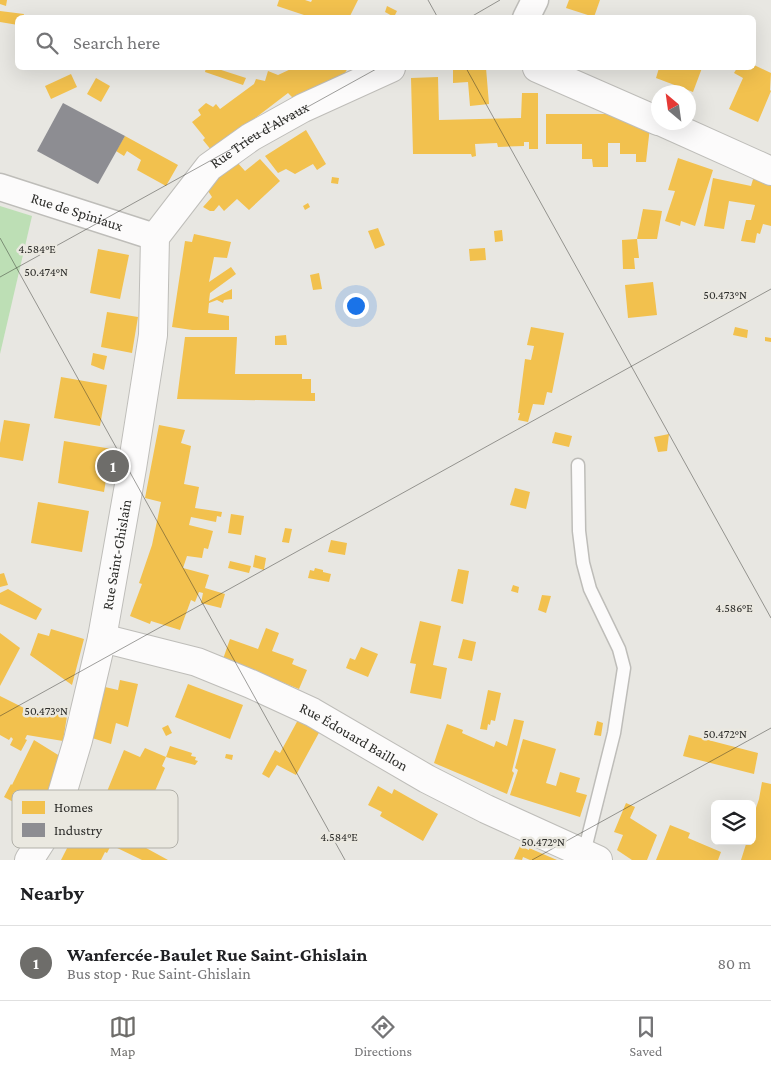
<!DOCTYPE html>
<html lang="en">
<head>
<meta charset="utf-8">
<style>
  :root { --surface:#fff; --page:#f6f6f6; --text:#202124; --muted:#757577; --line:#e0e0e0; --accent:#6e6d6a }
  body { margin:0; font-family:"Crimson Pro",serif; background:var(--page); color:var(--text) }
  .controls { position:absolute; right:15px; bottom:15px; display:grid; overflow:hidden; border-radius:8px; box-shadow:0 5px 20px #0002 }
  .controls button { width:45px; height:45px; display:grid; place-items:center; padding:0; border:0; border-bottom:1px solid var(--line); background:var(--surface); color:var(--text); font:25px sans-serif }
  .compass { position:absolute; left:651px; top:85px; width:45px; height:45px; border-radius:50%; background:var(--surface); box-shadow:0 5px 20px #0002; rotate:331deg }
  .you { position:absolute; left:355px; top:305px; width:18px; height:18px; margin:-12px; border:4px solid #fff; border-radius:50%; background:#1a73e8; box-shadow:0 0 0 8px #1a73e833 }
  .badge { display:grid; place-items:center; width:32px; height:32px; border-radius:50%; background:var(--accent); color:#fff; font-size:16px; font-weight:700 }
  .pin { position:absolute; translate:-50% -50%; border:2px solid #fff; box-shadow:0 1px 5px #0006 }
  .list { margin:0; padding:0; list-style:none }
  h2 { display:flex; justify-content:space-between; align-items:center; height:65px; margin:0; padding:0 20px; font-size:21px }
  h2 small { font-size:16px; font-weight:400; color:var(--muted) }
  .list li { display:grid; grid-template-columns:32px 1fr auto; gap:15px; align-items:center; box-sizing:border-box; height:75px; padding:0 20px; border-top:1px solid var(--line) }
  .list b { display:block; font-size:19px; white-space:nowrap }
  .list p { margin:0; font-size:16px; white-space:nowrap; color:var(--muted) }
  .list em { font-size:16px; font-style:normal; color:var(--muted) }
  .icon { flex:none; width:28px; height:28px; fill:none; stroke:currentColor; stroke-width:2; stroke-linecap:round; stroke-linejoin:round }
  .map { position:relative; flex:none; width:771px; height:860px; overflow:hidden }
  .search { position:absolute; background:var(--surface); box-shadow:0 5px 20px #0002; left:15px; right:15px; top:15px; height:55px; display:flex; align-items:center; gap:12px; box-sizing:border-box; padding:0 18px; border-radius:8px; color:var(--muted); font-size:19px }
  .sheet { height:140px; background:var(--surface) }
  nav { display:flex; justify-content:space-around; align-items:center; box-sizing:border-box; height:70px; border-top:1px solid var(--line); background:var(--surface); font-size:14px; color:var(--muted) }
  nav a { display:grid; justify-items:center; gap:2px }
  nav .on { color:var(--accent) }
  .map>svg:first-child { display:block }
</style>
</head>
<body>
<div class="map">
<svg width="771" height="860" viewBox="0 0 771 860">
  <rect width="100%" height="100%" fill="#e8e7e2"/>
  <path fill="#bddfb5" d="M 0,206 L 32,216 L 0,354 Z"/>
  <g fill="#f2c14e">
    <path d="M 0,0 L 7,0 L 6,6 L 0,4 Z"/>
    <path d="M 279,0 L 305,0 L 311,2 L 312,0 L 358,0 L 349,18 L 313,18 L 277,6 Z"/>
    <path d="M 569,0 L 600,0 L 594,17 L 566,8 Z"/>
    <path d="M 387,6 L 397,11 L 394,17 L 385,12 Z"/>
    <path d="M 0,11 L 24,14 L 23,18 L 18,18 L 18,25 L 0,22 Z"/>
    <path d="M 754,65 L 771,73 L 770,90 L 771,91 L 758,122 L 729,109 L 743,78 L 734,73 L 737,68 L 754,68 Z"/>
    <path d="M 206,68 L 215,68 L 246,78 L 243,85 L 205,72 Z"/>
    <path d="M 293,68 L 348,68 L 343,76 L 293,98 L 288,93 L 212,151 L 203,140 L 205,138 L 192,122 L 201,115 L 198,110 L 206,103 L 213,107 L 216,104 L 220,109 L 254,84 L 256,79 L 265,81 L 268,71 L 278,75 Z"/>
    <path d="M 453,68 L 486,68 L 489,104 L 470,106 L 468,82 L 453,83 Z"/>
    <path d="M 659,68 L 702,68 L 693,92 L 656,78 Z"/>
    <path d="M 71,74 L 77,87 L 51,99 L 45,86 Z"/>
    <path d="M 438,77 L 439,120 L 521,118 L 522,93 L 538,93 L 538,149 L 529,149 L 529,142 L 524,142 L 524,146 L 498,147 L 497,143 L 475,144 L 476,156 L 472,157 L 471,154 L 413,154 L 411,78 Z"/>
    <path d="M 96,78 L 110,86 L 101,102 L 87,94 Z"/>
    <path d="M 546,114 L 607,114 L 650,127 L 646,162 L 636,162 L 636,154 L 620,154 L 620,143 L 608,143 L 608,167 L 593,167 L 592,159 L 582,159 L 582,144 L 546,144 Z"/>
    <path d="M 306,130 L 326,164 L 317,170 L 313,164 L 295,174 L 286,169 L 278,173 L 265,156 Z"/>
    <path d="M 125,136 L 178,165 L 166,186 L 137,170 L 141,160 L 127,151 L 124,156 L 116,151 Z"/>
    <path d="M 678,158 L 713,170 L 695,226 L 681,221 L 680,226 L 665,221 L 675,191 L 668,190 Z"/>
    <path d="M 260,159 L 280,181 L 249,210 L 237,199 L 224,211 L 219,205 L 214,211 L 210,211 L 203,207 L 212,197 L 206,188 L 236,161 L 245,171 Z"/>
    <path d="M 754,176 L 771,183 L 771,226 L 763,224 L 760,234 L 757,233 L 755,243 L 741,241 L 746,220 L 751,220 L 755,205 L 729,201 L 724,229 L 704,226 L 713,178 L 751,186 Z"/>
    <path d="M 332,177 L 339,178 L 338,184 L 331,183 Z"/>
    <path d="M 308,203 L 310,207 L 305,210 L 303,206 Z"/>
    <path d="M 643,209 L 662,211 L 657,239 L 637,239 Z"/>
    <path d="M 378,228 L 385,245 L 375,249 L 368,231 Z"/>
    <path d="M 502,230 L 503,241 L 495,242 L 494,231 Z"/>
    <path d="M 194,234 L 231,242 L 227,258 L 214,257 L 209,282 L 231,267 L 236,274 L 210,293 L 209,301 L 232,289 L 232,299 L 224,300 L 223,303 L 217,300 L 209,303 L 208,313 L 229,316 L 229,330 L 192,330 L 172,327 L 185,241 L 192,242 Z"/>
    <path d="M 637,239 L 639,258 L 634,258 L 635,269 L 623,269 L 622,240 Z"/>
    <path d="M 485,248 L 486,260 L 470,261 L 469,249 Z"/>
    <path d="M 98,249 L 129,255 L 120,299 L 90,293 Z"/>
    <path d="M 319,273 L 322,289 L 313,290 L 310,275 Z"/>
    <path d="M 653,282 L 657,315 L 628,318 L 625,285 Z"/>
    <path d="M 107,312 L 138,317 L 132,353 L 101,347 Z"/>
    <path d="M 531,327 L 564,333 L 552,393 L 547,392 L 544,405 L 533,404 L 528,422 L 518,420 L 520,413 L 518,413 L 525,359 L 531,360 L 534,346 L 527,345 Z"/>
    <path d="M 735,327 L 748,330 L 747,338 L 733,335 Z"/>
    <path d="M 286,335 L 287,345 L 275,345 L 275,336 Z"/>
    <path d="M 185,337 L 237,337 L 235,374 L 302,374 L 302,379 L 311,379 L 311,393 L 315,393 L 315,401 L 177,399 Z"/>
    <path d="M 765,337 L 771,338 L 771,342 L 765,341 Z"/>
    <path d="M 93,353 L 107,356 L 104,370 L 91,365 Z"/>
    <path d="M 61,377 L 107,385 L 100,426 L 54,418 Z"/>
    <path d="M 4,420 L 30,424 L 23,461 L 0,457 L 0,443 Z"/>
    <path d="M 159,425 L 185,430 L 181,443 L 191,446 L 184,484 L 199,487 L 195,508 L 222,512 L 221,517 L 217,516 L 216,522 L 191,517 L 189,525 L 213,531 L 208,549 L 204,548 L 202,558 L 187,556 L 183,568 L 209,575 L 205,588 L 225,594 L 221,608 L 201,603 L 203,593 L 199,592 L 195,602 L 191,600 L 180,630 L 151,621 L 150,624 L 130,616 L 142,584 L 139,583 L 152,545 L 161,502 L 145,498 Z"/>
    <path d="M 555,432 L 572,436 L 569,447 L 552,443 Z"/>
    <path d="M 669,434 L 667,451 L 658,452 L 654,437 Z"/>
    <path d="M 64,441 L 112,449 L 111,450 L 115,451 L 112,469 L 108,468 L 104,492 L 58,483 Z"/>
    <path d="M 515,488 L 530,492 L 526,509 L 510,505 Z"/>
    <path d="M 38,502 L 89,511 L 82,552 L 31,543 Z"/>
    <path d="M 231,514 L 244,516 L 241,535 L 228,533 Z"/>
    <path d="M 285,528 L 292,529 L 289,543 L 282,542 Z"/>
    <path d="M 331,540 L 347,543 L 345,555 L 328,552 Z"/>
    <path d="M 255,555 L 266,558 L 264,570 L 253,567 Z"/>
    <path d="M 230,561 L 251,566 L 249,573 L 228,568 Z"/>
    <path d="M 315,568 L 323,570 L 323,572 L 331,574 L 329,582 L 308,578 L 310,570 L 314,571 Z"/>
    <path d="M 458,569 L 469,571 L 463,604 L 451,601 Z"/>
    <path d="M 4,573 L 8,585 L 0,587 L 0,574 Z"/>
    <path d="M 513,585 L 519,587 L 518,593 L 511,591 Z"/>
    <path d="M 8,589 L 42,609 L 36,620 L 0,604 L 0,593 Z"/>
    <path d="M 542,595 L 551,596 L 546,613 L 538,610 Z"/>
    <path d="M 420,621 L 441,626 L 433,665 L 447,668 L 441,699 L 410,693 L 416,664 L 410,663 Z"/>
    <path d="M 266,628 L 279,633 L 272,651 L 294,659 L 292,664 L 307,670 L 299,689 L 223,659 L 230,639 L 258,649 Z"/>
    <path d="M 51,629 L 84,639 L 72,685 L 30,655 L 38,633 L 49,636 Z"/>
    <path d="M 0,633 L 20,648 L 0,686 Z"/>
    <path d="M 463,639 L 476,642 L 472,661 L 458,658 Z"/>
    <path d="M 361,647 L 378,654 L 368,677 L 346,668 L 350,658 L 355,660 Z"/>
    <path d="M 120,680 L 138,684 L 128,727 L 116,723 L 111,744 L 92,738 L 105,687 L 118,690 Z"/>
    <path d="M 188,684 L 243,705 L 230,739 L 175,717 Z"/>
    <path d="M 488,690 L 501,693 L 495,721 L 491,720 L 490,725 L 488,724 L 487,730 L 480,729 Z"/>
    <path d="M 0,696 L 26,709 L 67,716 L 63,741 L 27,735 L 25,739 L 27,740 L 21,751 L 10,745 L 13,739 L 11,737 L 9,740 L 0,735 Z"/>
    <path d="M 299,718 L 321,729 L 296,775 L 277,765 L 269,778 L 262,774 L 275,750 L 280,753 Z"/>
    <path d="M 514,719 L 524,721 L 512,771 L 514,773 L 507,794 L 434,763 L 447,724 L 463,730 L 462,733 L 494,747 L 496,741 L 507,746 Z"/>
    <path d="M 597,721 L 603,723 L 601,736 L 594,735 Z"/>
    <path d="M 168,725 L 172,733 L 166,736 L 162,728 Z"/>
    <path d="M 689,735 L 758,753 L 754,774 L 683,756 Z"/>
    <path d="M 523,739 L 556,749 L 546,783 L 556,786 L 560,772 L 580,778 L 576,792 L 587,795 L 580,817 L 510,795 L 518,770 L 515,768 Z"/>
    <path d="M 34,740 L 63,758 L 44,802 L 36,814 L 4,797 L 11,784 L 12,785 Z"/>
    <path d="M 170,746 L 192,753 L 191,756 L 196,757 L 195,760 L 198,761 L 195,765 L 166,757 Z"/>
    <path d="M 145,748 L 166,757 L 162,766 L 165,768 L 152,798 L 154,798 L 152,803 L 143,800 L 127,838 L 105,825 L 109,815 L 99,811 L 124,750 L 140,757 Z"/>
    <path d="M 226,754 L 233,755 L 232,760 L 225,758 Z"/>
    <path d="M 762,782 L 771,784 L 771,860 L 741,860 L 747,841 L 752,841 L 752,820 L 759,799 Z"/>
    <path d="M 378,786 L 392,794 L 394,789 L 438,814 L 423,841 L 380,816 L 382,812 L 368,805 Z"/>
    <path d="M 626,803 L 635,807 L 630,818 L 657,835 L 647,860 L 632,860 L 617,850 L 623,835 L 614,832 Z"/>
    <path d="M 85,813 L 102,822 L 98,830 L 102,833 L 122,844 L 126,837 L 168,860 L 142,860 L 111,845 L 107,853 L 105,852 L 101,860 L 61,860 Z"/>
    <path d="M 670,825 L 690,833 L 688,838 L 721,852 L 718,860 L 656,860 Z"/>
    <path d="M 520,846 L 529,850 L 529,848 L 557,860 L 530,860 L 523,857 L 522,860 L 514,859 Z"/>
  </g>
  <path fill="#8d8d92" d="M 63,103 L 125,136 L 98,184 L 37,151 Z"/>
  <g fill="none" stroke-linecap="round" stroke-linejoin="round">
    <g stroke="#bebdb9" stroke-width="15">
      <path id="service" d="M 578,465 L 579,531 L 583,563 L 590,589 L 619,649 L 624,668 L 614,733 L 584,853"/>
    </g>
    <g stroke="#bebdb9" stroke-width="29">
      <g id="minor">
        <path d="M 526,18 L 535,0"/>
        <path id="s1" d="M 0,187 L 155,237"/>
      </g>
    </g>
    <g stroke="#bebdb9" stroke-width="30">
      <g id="secondary">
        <path d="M 537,68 L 658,121"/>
        <path d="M 662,122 L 771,171"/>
        <path id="s2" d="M 102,638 L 197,662 L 251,684 L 312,712 L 427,779 L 486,809 L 598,860"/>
        <path id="s3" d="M 29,860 L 47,832 L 59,804 L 78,740 L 102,638 L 132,468 L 153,335 L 155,237 L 209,167 L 251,137 L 303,108 L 391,68"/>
      </g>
    </g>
    <use href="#service" stroke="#fcfbfb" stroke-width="12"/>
    <use href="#minor" stroke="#fcfbfb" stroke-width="26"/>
    <use href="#secondary" stroke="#fcfbfb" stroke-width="28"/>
  </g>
  <path fill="none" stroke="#2c2c29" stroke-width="1" stroke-opacity="0.45" d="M 428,0 L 438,18M 469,18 L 500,0M 466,68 L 771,618M 0,238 L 345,860M 0,277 L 378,68M 0,716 L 771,289M 532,860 L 771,728"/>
  <g text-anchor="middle" stroke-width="5" stroke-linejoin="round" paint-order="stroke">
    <g font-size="15" fill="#2c2c29" stroke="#eae8e0">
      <text dy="5" stroke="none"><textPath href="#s3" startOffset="789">Rue Trieu d'Alvaux</textPath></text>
      <text dy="5" stroke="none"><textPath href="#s1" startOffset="81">Rue de Spiniaux</textPath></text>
      <text dy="5" stroke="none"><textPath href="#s3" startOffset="320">Rue Saint-Ghislain</textPath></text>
      <text dy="5" stroke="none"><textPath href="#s2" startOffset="272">Rue Édouard Baillon</textPath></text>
    </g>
  </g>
  <rect x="12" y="790" width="166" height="58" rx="8" fill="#eae8e0" stroke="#b1b0a9" stroke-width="1"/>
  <rect x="22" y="801" width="23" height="13" fill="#f2c14e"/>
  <rect x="22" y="823" width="23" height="14" fill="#8d8d92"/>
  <g font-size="14" fill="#2c2c29">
    <text x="54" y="812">Homes</text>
    <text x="54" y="835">Industry</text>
  </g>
  <g font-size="12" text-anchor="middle" fill="#2c2c29" stroke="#eae8e0" stroke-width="5" stroke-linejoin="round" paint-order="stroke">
    <text x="37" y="253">4.584°E</text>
    <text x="46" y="276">50.474°N</text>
    <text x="725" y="299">50.473°N</text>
    <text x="734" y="612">4.586°E</text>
    <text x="46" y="715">50.473°N</text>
    <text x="725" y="738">50.472°N</text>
    <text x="339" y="841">4.584°E</text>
    <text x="543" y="846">50.472°N</text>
  </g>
</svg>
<div class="controls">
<button><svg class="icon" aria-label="layers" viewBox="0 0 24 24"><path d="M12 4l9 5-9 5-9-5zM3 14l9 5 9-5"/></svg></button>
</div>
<svg class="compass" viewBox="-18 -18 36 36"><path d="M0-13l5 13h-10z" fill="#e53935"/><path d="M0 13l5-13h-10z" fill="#757577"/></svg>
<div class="you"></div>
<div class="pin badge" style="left:113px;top:466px">1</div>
<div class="search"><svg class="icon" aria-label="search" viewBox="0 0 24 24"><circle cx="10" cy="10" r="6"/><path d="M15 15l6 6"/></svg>Search here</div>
</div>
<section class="sheet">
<h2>Nearby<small></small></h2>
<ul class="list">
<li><span class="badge">1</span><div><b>Wanfercée-Baulet Rue Saint-Ghislain</b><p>Bus stop · Rue Saint-Ghislain</p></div><em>80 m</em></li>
</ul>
</section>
<nav>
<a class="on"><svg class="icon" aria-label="map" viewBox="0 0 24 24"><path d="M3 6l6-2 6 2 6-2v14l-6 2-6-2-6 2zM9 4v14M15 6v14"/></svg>Map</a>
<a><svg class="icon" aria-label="directions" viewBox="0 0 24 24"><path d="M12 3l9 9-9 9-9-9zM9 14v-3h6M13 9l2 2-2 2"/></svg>Directions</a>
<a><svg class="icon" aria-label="saved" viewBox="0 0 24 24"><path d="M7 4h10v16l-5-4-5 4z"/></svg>Saved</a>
</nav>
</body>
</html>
